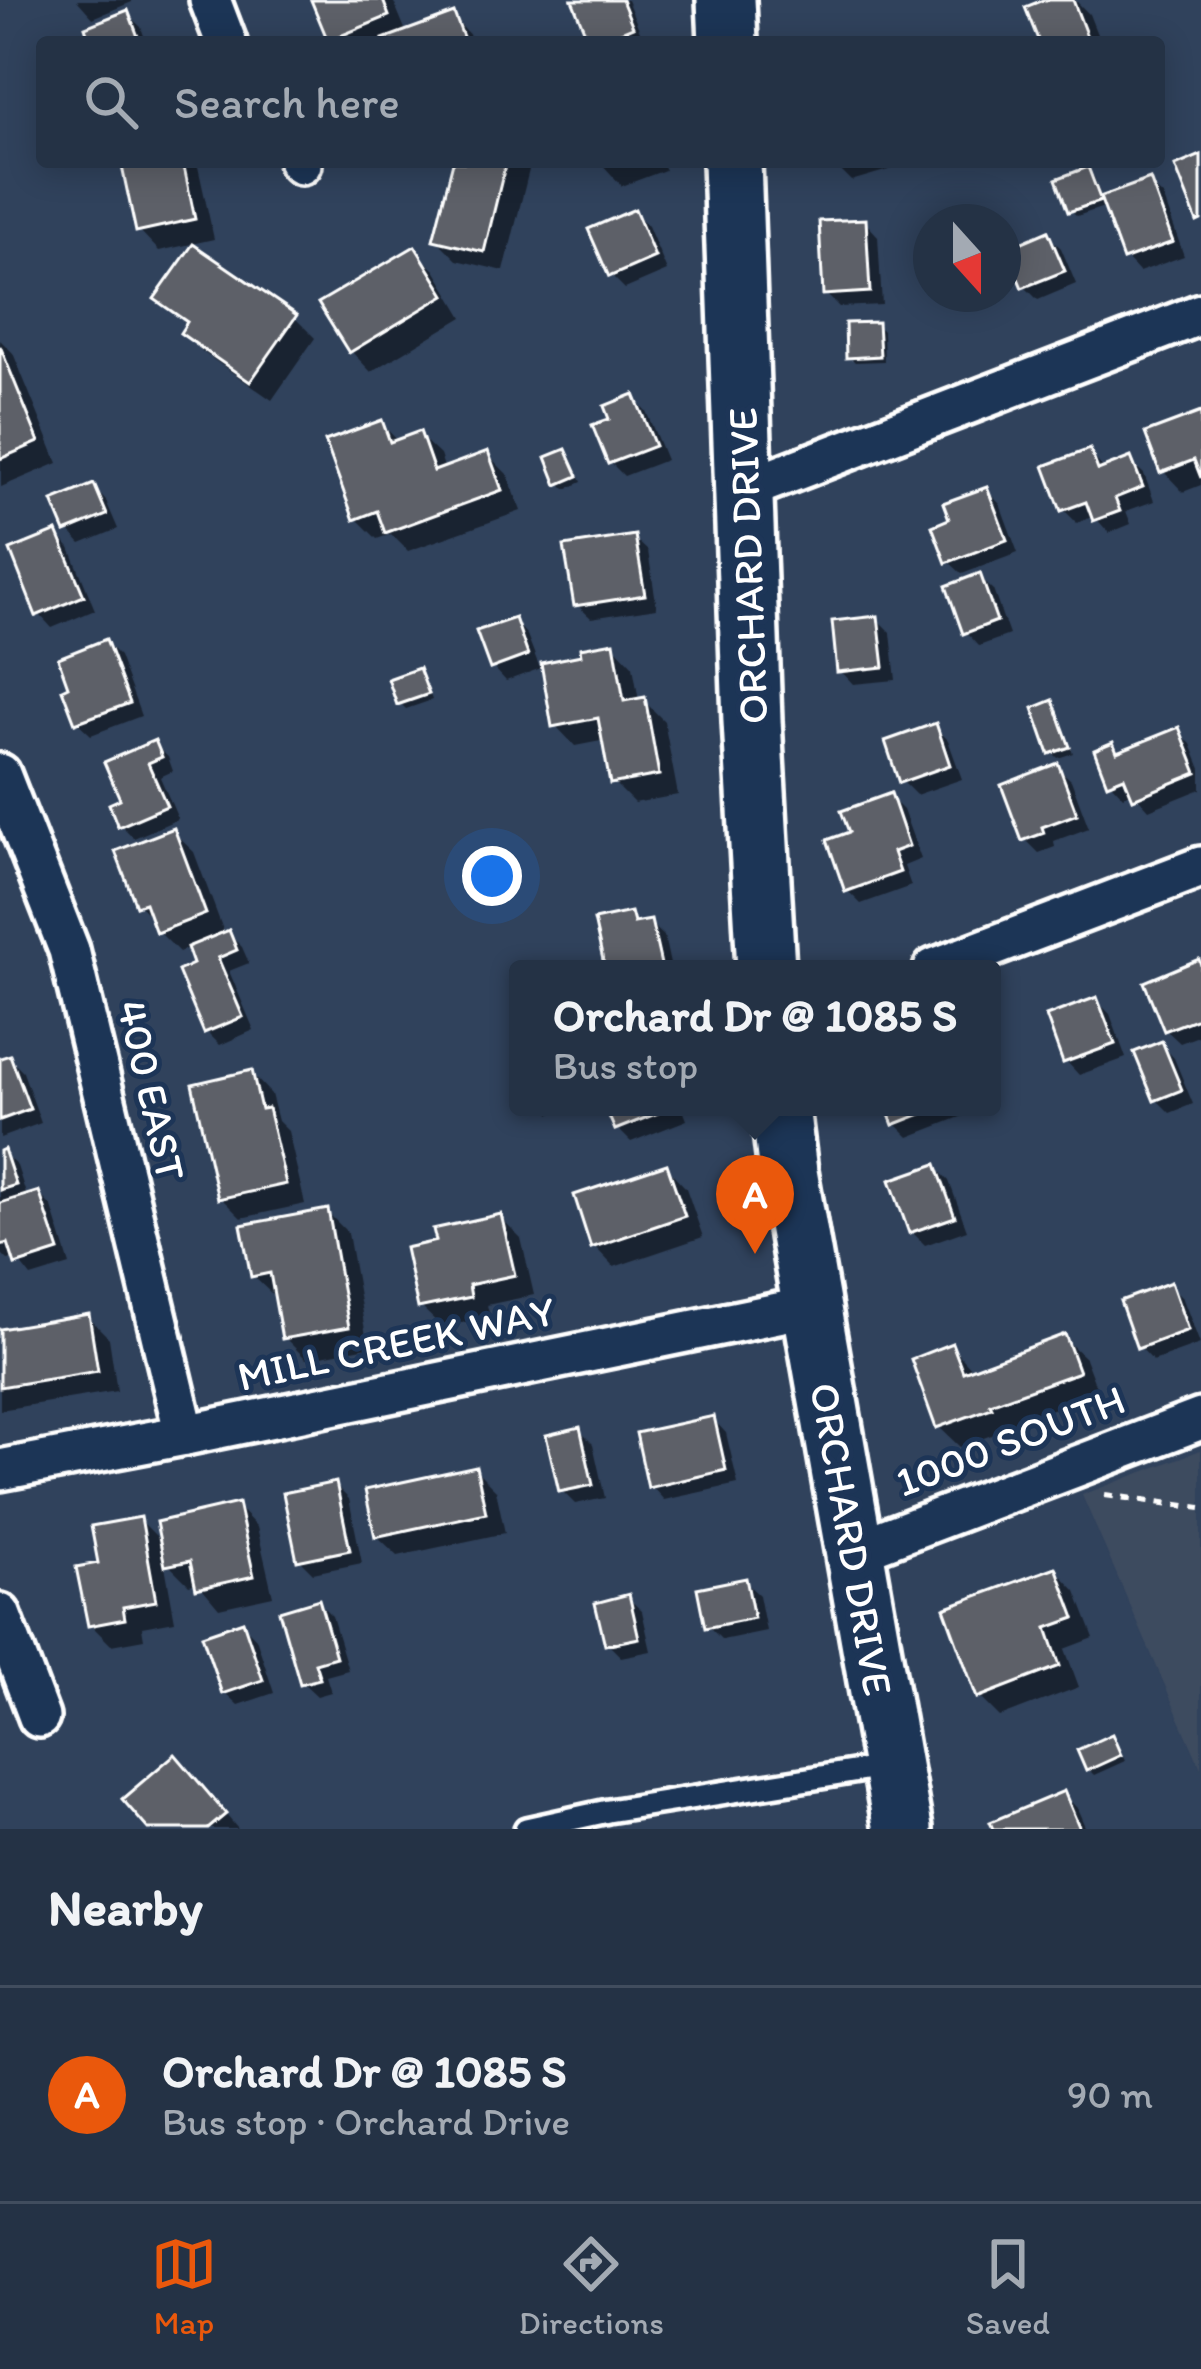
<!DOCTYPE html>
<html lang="en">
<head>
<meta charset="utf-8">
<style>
  :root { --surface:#243245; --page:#2c3a4c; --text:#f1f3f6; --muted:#a3aab3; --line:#414d5e; --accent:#ea580c }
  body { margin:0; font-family:Itim,sans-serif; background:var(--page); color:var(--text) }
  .compass { position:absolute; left:913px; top:204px; width:108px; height:108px; border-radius:50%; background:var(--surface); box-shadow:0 6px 30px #0003; rotate:159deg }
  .you { position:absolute; left:492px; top:876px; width:42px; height:42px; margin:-30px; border:9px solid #fff; border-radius:50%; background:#1a73e8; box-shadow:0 0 0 18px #1a73e833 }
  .badge { display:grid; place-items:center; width:78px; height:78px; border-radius:50%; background:var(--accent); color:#fff; font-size:39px; font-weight:700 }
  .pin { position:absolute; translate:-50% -99px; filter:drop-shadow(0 3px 6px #0008) }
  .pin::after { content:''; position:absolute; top:63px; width:42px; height:36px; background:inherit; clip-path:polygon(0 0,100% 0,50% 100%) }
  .popup { position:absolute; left:509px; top:960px; width:492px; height:156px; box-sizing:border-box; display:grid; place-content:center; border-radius:12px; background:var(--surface); filter:drop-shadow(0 3px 9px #0005); font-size:39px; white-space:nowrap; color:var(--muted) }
  .popup b { font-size:45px; color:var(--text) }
  .popup::after { content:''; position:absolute; left:50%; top:100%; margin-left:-24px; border:24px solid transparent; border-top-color:var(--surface) }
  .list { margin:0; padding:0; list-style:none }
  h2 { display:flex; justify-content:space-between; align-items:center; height:156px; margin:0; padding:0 48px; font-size:51px }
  h2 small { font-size:39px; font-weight:400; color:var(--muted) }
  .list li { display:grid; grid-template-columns:78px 1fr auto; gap:36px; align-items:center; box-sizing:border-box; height:216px; padding:0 48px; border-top:3px solid var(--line) }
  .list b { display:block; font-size:45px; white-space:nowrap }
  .list p { margin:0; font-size:39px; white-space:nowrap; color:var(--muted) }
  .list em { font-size:39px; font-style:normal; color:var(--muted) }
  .icon { flex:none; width:66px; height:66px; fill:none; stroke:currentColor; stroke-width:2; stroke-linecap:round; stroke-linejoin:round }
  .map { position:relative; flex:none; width:1201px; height:1829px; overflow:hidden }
  .search { position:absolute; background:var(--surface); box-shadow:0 6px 30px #0003; left:36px; right:36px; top:36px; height:132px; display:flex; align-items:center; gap:30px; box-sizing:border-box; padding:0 42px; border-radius:12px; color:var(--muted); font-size:45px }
  .sheet { height:372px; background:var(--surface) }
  nav { display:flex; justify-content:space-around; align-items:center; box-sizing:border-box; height:168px; border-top:3px solid var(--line); background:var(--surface); font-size:33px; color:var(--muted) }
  nav a { display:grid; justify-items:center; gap:6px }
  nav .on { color:var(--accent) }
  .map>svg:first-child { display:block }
</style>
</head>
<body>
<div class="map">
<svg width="1201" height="1829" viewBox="0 0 1201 1829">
  <rect width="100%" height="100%" fill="#30425c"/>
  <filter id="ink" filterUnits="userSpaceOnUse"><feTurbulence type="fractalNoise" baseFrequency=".00833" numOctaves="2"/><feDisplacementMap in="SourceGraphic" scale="24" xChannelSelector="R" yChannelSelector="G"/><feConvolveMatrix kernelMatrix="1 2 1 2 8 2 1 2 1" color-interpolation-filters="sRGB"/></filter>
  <g filter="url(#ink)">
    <path fill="#3e4b5f" d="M 1201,1450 L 1201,1768 L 1082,1495 Z"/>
    <g fill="#0007">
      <path d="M 77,0 L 131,0 L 132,2 L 93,18 Z"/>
      <path d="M 314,0 L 393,0 L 407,34 L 453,17 L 476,42 L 333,42 Z"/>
      <path d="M 575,0 L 627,0 L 644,41 L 592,42 Z"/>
      <path d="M 1051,0 L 1075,0 L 1089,14 L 1100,42 L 1042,42 Z"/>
      <path d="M 127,14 L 141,27 L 146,42 L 94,42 Z"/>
      <path d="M 124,162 L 197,162 L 214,239 L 159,251 L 139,230 Z"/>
      <path d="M 456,162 L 520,162 L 529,170 L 504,271 L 457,260 L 437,240 Z"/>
      <path d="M 600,162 L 661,162 L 665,170 L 622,186 Z"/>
      <path d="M 832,162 L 901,162 L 902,166 L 851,181 Z"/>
      <path d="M 1088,171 L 1094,177 L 1102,200 L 1149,183 L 1163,196 L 1184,256 L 1139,272 L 1126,258 L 1107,206 L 1077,216 L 1071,210 Z"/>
      <path d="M 634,212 L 648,226 L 667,271 L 625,289 L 611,275 Z"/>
      <path d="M 865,222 L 878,236 L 882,305 L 839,307 L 826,294 Z"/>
      <path d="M 1047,235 L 1061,248 L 1076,284 L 1038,300 L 1024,286 Z"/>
      <path d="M 414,250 L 435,270 L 463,317 L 371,372 L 351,351 Z"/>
      <path d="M 158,298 L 295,318 L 315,338 L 272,400 L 204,353 L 183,333 L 188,326 Z"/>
      <path d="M 877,325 L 883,331 L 884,361 L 855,362 L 849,356 Z"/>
      <path d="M 0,340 L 13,353 L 58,463 L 1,487 Z"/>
      <path d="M 633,397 L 646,411 L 666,460 L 624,476 L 611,463 L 613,420 Z"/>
      <path d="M 1201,415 L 1201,485 L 1183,492 L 1163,471 Z"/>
      <path d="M 381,423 L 399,442 L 419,435 L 440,455 L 445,470 L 488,455 L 508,475 L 521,511 L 408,551 L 391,534 L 377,539 L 356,518 Z"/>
      <path d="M 566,452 L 572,458 L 582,482 L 566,489 L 560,483 Z"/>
      <path d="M 1089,452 L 1105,470 L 1130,461 L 1144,474 L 1154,501 L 1126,511 L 1131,524 L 1109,533 L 1094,516 L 1077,523 L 1063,509 Z"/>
      <path d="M 93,487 L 106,501 L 118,529 L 81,544 L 68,530 Z"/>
      <path d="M 986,490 L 1000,504 L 1018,553 L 962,574 L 948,561 L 953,521 Z"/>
      <path d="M 57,534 L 70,548 L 95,610 L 52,628 L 39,614 Z"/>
      <path d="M 634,538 L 648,551 L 657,608 L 591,618 L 577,605 Z"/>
      <path d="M 979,577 L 993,590 L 1009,635 L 979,646 L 966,632 Z"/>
      <path d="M 877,619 L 891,633 L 896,680 L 853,684 L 840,670 Z"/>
      <path d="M 514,621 L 527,635 L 539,666 L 585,658 L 613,645 L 633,666 L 639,701 L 644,701 L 664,721 L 678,795 L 634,803 L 613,782 L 606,740 L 575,746 L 555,725 L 544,667 L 506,681 L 493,667 Z"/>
      <path d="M 106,643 L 119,656 L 141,716 L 91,735 L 77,722 Z"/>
      <path d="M 418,671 L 424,677 L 432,700 L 406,709 L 400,703 Z"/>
      <path d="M 1052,704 L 1058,710 L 1073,753 L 1058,758 L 1052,752 Z"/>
      <path d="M 935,727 L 948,740 L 962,779 L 916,795 L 902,781 Z"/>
      <path d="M 1178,731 L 1191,744 L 1201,769 L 1201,789 L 1149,810 L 1133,792 L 1123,796 L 1110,782 L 1112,746 L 1120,754 Z"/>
      <path d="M 154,744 L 168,757 L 173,771 L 160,777 L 178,819 L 134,838 L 121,825 L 124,800 Z"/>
      <path d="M 1057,767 L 1071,780 L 1089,828 L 1054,841 L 1055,847 L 1039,853 L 1025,839 Z"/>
      <path d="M 890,797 L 903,810 L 921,859 L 904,866 L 911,886 L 861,904 L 847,890 L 852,834 Z"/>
      <path d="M 173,832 L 194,852 L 225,935 L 228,933 L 242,947 L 249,963 L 229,971 L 254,1030 L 220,1045 L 206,1031 L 197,966 L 190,947 L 179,952 L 158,931 L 154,920 L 139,905 Z"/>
      <path d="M 630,915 L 640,925 L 650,923 L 664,936 L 671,969 L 608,969 Z"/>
      <path d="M 1201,966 L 1201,1035 L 1180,1043 L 1166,1030 Z"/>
      <path d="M 1097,1001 L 1110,1014 L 1126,1058 L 1079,1075 L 1066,1061 Z"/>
      <path d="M 1161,1044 L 1174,1058 L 1193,1104 L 1170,1113 L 1157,1100 Z"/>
      <path d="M 9,1058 L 23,1072 L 41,1123 L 0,1138 L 0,1061 Z"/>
      <path d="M 251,1073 L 271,1094 L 278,1121 L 288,1131 L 305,1204 L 241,1218 L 221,1198 Z"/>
      <path d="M 544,1107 L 570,1107 L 551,1114 Z"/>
      <path d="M 609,1107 L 682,1107 L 687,1120 L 631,1142 L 618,1129 Z"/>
      <path d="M 889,1107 L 980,1107 L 981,1109 L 909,1137 L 895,1123 Z"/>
      <path d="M 3,1153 L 17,1166 L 27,1197 L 39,1194 L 52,1207 L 70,1265 L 31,1277 L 16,1258 L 8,1260 L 0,1252 L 0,1154 Z"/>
      <path d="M 666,1167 L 686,1188 L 703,1237 L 614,1267 L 594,1246 Z"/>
      <path d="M 936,1167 L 949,1181 L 967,1230 L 925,1245 L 912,1232 Z"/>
      <path d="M 327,1212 L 348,1233 L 368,1347 L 306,1359 L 285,1338 L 278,1295 L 274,1296 L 253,1276 Z"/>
      <path d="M 500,1217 L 521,1238 L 534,1295 L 487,1305 L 490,1317 L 442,1327 L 421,1307 L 440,1243 Z"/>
      <path d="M 1170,1286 L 1183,1299 L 1200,1344 L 1153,1361 L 1140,1347 Z"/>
      <path d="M 88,1317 L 109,1338 L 117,1391 L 0,1410 L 0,1332 Z"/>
      <path d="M 1064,1338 L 1085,1358 L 1098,1392 L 1009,1425 L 1010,1428 L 960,1447 L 939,1427 L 952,1347 L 974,1371 Z"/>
      <path d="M 713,1419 L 726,1433 L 738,1484 L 664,1500 L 651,1486 Z"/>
      <path d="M 579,1430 L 593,1444 L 605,1498 L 575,1504 L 562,1491 Z"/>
      <path d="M 475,1469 L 496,1490 L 505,1533 L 398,1556 L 377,1536 Z"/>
      <path d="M 335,1485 L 349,1499 L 362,1563 L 313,1573 L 300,1560 Z"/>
      <path d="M 237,1506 L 257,1527 L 273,1596 L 219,1608 L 198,1583 L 189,1585 L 164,1560 L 175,1621 L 142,1627 L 144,1639 L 111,1645 L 91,1625 L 101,1565 L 140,1520 L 164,1544 Z"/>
      <path d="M 1056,1570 L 1076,1591 L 1094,1638 L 1065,1649 L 1079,1687 L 1000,1717 L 979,1696 Z"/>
      <path d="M 745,1582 L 759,1595 L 766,1631 L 722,1640 L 708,1626 Z"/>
      <path d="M 628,1598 L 642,1611 L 651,1651 L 621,1657 L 608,1644 Z"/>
      <path d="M 318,1602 L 332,1616 L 348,1670 L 326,1676 L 331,1692 L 317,1696 L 303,1683 Z"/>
      <path d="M 242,1624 L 256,1638 L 274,1693 L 238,1705 L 224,1692 Z"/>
      <path d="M 1111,1738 L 1117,1744 L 1125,1761 L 1094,1775 L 1088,1769 Z"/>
      <path d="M 196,1779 L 238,1829 L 151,1829 Z"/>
      <path d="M 1064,1795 L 1077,1808 L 1086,1829 L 996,1829 Z"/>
    </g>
    <g fill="#5d6067" stroke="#fff" stroke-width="3">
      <path d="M 311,0 L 383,0 L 389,16 L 328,41 Z"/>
      <path d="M 572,0 L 622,0 L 633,27 L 597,42 L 589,42 Z"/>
      <path d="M 1043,0 L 1073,0 L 1089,42 L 1039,42 L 1025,7 Z"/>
      <path d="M 128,10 L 140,42 L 90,42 L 85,27 Z"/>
      <path d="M 454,13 L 465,42 L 384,42 L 383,39 Z"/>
      <path d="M 1201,155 L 1201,220 L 1197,222 L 1175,166 Z"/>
      <path d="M 121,162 L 183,162 L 195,219 L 136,232 Z"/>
      <path d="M 453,162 L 506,162 L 484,252 L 433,240 Z"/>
      <path d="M 1088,167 L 1101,201 L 1068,212 L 1056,179 Z"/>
      <path d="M 1150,179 L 1173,242 L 1123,260 L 1100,197 Z"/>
      <path d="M 635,209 L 655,257 L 609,277 L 588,229 Z"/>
      <path d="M 866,219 L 870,292 L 823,295 L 819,221 Z"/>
      <path d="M 1048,231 L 1065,271 L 1022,288 L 1006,249 Z"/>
      <path d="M 193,244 L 297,315 L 250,382 L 180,333 L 187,322 L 154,299 Z"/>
      <path d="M 415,246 L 445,295 L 349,353 L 318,303 Z"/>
      <path d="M 878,322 L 880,356 L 846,358 L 845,323 Z"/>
      <path d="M 0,346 L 39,442 L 0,459 Z"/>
      <path d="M 634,394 L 655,446 L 608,464 L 592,425 L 609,419 L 604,406 Z"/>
      <path d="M 1201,412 L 1201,478 L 1194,460 L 1160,473 L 1145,433 Z"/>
      <path d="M 382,420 L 390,442 L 420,431 L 434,471 L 488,451 L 502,490 L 385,533 L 377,511 L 354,520 L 325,441 Z"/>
      <path d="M 566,449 L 578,476 L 557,485 L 546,457 Z"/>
      <path d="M 1090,449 L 1098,470 L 1131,457 L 1143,487 L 1115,498 L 1120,511 L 1093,521 L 1086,502 L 1061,511 L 1044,466 Z"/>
      <path d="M 94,484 L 107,515 L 65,532 L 52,501 Z"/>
      <path d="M 987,487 L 1007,540 L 946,563 L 932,526 L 949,519 L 943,503 Z"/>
      <path d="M 57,531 L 84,596 L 36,616 L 10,550 Z"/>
      <path d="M 635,535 L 645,595 L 574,606 L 564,546 Z"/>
      <path d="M 980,573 L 997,621 L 963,634 L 946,586 Z"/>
      <path d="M 878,616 L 884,667 L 837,672 L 832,621 Z"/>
      <path d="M 515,618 L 528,655 L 490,669 L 476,631 Z"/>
      <path d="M 106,639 L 130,703 L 75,723 L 62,689 L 68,686 L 58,658 Z"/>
      <path d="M 614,642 L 624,701 L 645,697 L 659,775 L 610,784 L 598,718 L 552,727 L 541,663 L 581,655 L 580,648 Z"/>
      <path d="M 419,668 L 429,694 L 397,705 L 388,679 Z"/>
      <path d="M 1053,700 L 1070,747 L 1049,754 L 1033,708 Z"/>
      <path d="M 936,723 L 950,765 L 899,783 L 885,741 Z"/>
      <path d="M 1179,727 L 1197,773 L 1133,799 L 1124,777 L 1107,784 L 1094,750 L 1113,742 L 1117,752 Z"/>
      <path d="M 155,740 L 162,757 L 148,763 L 167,806 L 118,827 L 109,804 L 120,799 L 104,762 Z"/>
      <path d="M 1058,763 L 1077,814 L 1042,827 L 1044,833 L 1022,841 L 1001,785 Z"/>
      <path d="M 891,793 L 909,846 L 893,852 L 900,872 L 845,892 L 827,840 L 849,832 L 841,811 Z"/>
      <path d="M 174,828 L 206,914 L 156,933 L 145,903 L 136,906 L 115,851 Z"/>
      <path d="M 631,912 L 634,923 L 651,920 L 662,969 L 605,969 L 594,920 Z"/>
      <path d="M 229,930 L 237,950 L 218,958 L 243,1017 L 204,1033 L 178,971 L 193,964 L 187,947 Z"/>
      <path d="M 1199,959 L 1201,965 L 1201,1017 L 1164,1031 L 1144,982 Z"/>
      <path d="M 1097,997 L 1115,1044 L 1063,1063 L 1046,1016 Z"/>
      <path d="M 1162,1041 L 1182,1090 L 1154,1101 L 1134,1052 Z"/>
      <path d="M 10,1055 L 30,1109 L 0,1120 L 0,1058 Z"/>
      <path d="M 252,1070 L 261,1109 L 268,1108 L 286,1184 L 218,1199 L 192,1084 Z"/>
      <path d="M 605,1107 L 673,1107 L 615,1130 Z"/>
      <path d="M 886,1107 L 939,1107 L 893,1125 Z"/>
      <path d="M 4,1149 L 16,1185 L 0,1190 L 0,1151 Z"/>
      <path d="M 667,1164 L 685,1216 L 591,1248 L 574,1195 Z"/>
      <path d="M 936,1164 L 955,1217 L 909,1233 L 890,1180 Z"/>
      <path d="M 39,1191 L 59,1251 L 15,1265 L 8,1243 L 0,1245 L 0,1203 Z"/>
      <path d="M 328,1209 L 349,1327 L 282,1339 L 270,1273 L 251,1277 L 241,1225 Z"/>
      <path d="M 501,1214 L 515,1275 L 469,1285 L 471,1297 L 418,1308 L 405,1248 L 436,1241 L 433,1229 Z"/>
      <path d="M 1171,1282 L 1188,1330 L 1137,1349 L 1120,1301 Z"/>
      <path d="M 89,1314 L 98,1371 L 0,1387 L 0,1329 Z"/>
      <path d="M 1065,1334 L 1079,1372 L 990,1404 L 992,1408 L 936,1428 L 911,1359 L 952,1343 L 963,1372 Z"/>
      <path d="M 714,1416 L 726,1470 L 648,1488 L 636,1433 Z"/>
      <path d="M 580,1427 L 593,1485 L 559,1492 L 546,1435 Z"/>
      <path d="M 476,1466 L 486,1513 L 375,1537 L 365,1490 Z"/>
      <path d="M 336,1482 L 350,1550 L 297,1561 L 283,1493 Z"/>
      <path d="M 238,1503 L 254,1576 L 196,1589 L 190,1561 L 165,1566 L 156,1522 Z"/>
      <path d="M 141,1517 L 156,1601 L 123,1607 L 125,1619 L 88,1626 L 76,1567 L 98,1563 L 91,1526 Z"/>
      <path d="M 1056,1567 L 1075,1618 L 1047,1628 L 1060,1666 L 977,1698 L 944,1608 Z"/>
      <path d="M 746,1578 L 754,1618 L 705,1628 L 697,1588 Z"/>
      <path d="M 629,1594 L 639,1638 L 605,1645 L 595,1603 Z"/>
      <path d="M 319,1599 L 336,1657 L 315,1663 L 320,1679 L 300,1684 L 279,1611 Z"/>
      <path d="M 243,1621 L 263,1680 L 222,1694 L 202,1635 Z"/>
      <path d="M 1112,1734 L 1121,1755 L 1086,1771 L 1077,1750 Z"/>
      <path d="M 175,1754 L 226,1814 L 208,1829 L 148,1829 L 122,1799 Z"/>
      <path d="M 1064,1791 L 1080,1829 L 993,1829 L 990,1822 Z"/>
    </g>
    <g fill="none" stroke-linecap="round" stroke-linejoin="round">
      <g stroke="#fff" stroke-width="30">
        <path id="service" d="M 526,1829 L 608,1811 L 890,1766"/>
      </g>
      <g stroke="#fff" stroke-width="48">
        <g id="minor">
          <path d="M 210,0 L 226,42"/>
          <path d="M 299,162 L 301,164"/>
          <path d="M 744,490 L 1201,314"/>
          <path d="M 0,774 L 69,950 L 185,1435"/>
          <path d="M 934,969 L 1201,867"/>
          <path d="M 0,1470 L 185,1435 L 812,1306"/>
          <path d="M 854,1551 L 1201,1419"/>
          <path d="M 0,1614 L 39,1717"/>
        </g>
      </g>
      <g stroke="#fff" stroke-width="66">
        <g id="secondary">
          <path d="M 726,0 L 728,42"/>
          <path d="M 732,162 L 752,721 L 766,969"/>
          <path d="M 780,1107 L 788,1172 L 903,1829"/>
        </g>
      </g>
      <path stroke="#fff" stroke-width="6" stroke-dasharray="9 9" stroke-linecap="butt" d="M 1105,1495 L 1201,1508"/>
      <use href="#service" stroke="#1d3557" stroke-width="21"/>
      <use href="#minor" stroke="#1d3557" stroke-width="39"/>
      <use href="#secondary" stroke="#1d3557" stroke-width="57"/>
    </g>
  </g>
  <g text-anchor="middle" stroke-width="10" stroke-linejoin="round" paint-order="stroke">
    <g font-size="42" fill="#fff" stroke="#1d3557">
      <text transform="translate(747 566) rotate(-92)" y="15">ORCHARD DRIVE</text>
      <text transform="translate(152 1090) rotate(77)" y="15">400 EAST</text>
      <text transform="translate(396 1343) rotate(-12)" y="15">MILL CREEK WAY</text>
      <text transform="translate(1010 1440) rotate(-21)" y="15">1000 SOUTH</text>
      <text transform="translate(852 1539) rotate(80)" y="15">ORCHARD DRIVE</text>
    </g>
  </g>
</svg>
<svg class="compass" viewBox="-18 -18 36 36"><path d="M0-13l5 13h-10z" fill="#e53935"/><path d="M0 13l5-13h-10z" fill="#a3aab3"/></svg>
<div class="you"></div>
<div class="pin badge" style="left:755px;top:1254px">A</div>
<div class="popup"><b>Orchard Dr @ 1085 S</b>Bus stop</div>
<div class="search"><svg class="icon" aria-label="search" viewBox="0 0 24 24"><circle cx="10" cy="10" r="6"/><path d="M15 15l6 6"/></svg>Search here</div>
</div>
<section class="sheet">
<h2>Nearby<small></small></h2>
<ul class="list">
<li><span class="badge">A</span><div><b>Orchard Dr @ 1085 S</b><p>Bus stop · Orchard Drive</p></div><em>90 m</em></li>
</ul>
</section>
<nav>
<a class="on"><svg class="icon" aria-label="map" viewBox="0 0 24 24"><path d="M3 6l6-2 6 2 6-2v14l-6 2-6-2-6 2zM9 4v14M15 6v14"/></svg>Map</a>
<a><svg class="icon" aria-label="directions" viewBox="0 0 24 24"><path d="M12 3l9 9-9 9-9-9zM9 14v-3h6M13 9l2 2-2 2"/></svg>Directions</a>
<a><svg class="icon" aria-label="saved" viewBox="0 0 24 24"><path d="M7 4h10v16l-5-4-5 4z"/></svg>Saved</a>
</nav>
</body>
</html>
